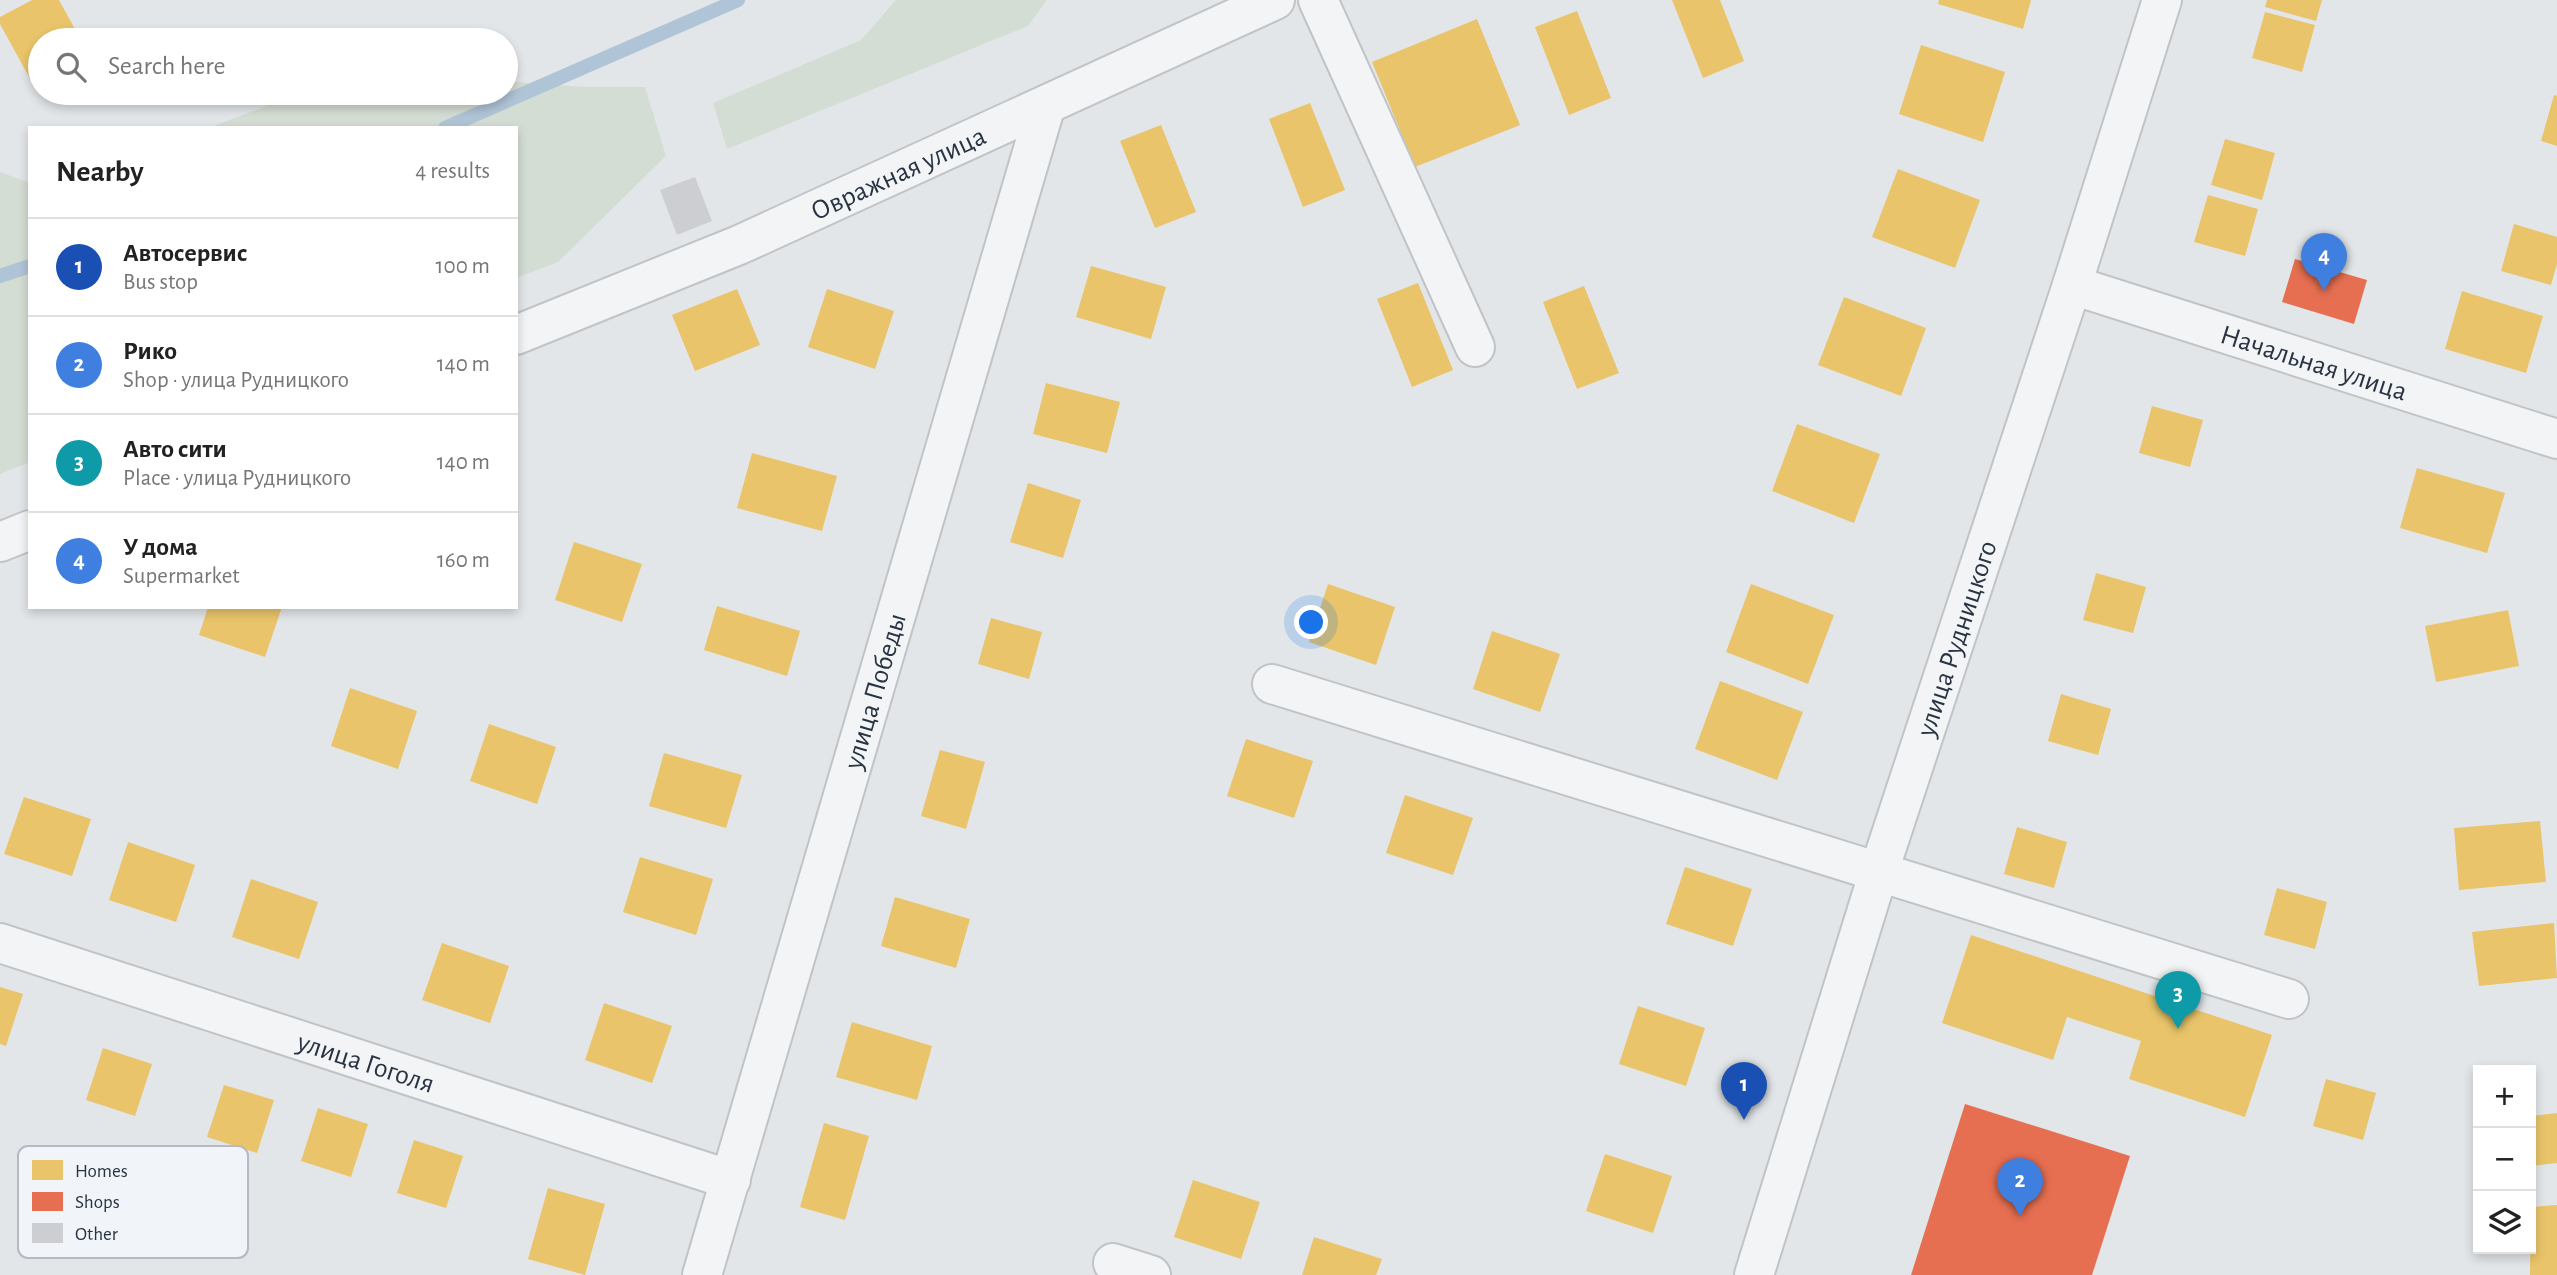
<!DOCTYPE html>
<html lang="en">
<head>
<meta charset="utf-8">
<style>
  :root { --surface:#fff; --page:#f6f6f6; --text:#222; --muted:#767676; --line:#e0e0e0; --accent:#69727e }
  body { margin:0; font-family:"Alegreya Sans",sans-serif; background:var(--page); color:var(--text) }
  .controls { position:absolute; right:21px; bottom:21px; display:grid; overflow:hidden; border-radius:0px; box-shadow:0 4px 10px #0003 }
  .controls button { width:63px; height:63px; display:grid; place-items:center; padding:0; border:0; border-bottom:2px solid var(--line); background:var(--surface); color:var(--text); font:35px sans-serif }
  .you { position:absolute; left:1312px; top:623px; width:24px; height:24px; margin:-18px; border:5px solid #fff; border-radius:50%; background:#1a73e8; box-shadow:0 0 0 10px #1a73e833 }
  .badge { display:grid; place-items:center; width:46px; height:46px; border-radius:50%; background:var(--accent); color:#fff; font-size:23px; font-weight:700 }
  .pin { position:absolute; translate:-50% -58px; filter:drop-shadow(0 2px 4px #0008) }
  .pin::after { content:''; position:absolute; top:37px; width:24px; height:21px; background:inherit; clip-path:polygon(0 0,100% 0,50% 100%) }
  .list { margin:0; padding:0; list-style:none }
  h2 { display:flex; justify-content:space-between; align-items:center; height:91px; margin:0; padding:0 28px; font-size:30px }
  h2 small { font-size:23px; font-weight:400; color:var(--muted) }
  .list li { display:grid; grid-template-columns:46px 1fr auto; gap:21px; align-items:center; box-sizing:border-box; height:98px; padding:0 28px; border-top:2px solid var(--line) }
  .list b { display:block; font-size:26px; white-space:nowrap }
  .list p { margin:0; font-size:23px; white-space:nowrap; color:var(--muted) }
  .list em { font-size:23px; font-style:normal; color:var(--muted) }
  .icon { flex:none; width:38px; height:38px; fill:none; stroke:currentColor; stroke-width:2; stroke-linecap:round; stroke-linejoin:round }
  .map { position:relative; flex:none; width:2557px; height:1275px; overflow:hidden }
  .search { position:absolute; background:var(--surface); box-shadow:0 4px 10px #0003; left:28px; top:28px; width:490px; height:77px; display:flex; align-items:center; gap:18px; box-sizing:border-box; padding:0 24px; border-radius:38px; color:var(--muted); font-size:26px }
  .panel { position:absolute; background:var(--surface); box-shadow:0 4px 10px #0003; left:28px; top:126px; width:490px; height:483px; border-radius:0px }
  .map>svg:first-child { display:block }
</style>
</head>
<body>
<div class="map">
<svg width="2557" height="1275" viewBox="0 0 2557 1275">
  <rect width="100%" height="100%" fill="#e3e6e9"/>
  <g fill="#d4ddd3">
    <path d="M 896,0 L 1047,0 L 1028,26 L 727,149 L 713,103 L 861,40 Z"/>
    <path d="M 506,81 L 584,87 L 645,87 L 666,156 L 558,262 L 516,278 L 516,128 L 208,128 L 301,93 L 506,93 Z"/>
    <path d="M 0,172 L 30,183 L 30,462 L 0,474 Z"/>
  </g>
  <g fill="#e9c46a">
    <path d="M 32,0 L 59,0 L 81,40 L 40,40 L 40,83 L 34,86 L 0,24 L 0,17 Z"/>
    <path d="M 1672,0 L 1720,0 L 1744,61 L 1703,78 Z"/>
    <path d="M 1939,0 L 2031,0 L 2023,29 L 1938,4 Z"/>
    <path d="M 2267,0 L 2322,0 L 2316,21 L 2265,7 Z"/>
    <path d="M 1577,11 L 1611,98 L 1569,115 L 1535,27 Z"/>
    <path d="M 2265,12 L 2315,25 L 2302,72 L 2252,58 Z"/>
    <path d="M 1477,19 L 1520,125 L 1415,167 L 1372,62 Z"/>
    <path d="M 1921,45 L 2005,72 L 1983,142 L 1899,114 Z"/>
    <path d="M 2554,95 L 2557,96 L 2557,146 L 2541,141 Z"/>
    <path d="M 1310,103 L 1345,190 L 1303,207 L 1269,119 Z"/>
    <path d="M 1161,125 L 1196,212 L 1155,228 L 1120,141 Z"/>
    <path d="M 2225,139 L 2275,153 L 2262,200 L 2211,185 Z"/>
    <path d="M 1898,169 L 1980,200 L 1955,268 L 1872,237 Z"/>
    <path d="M 2208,195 L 2258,209 L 2245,256 L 2194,242 Z"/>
    <path d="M 2514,224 L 2557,237 L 2557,264 L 2551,285 L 2501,271 Z"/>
    <path d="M 1091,266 L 1166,287 L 1151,339 L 1076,317 Z"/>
    <path d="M 1418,283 L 1453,370 L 1412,387 L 1377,299 Z"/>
    <path d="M 1584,286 L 1619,373 L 1577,389 L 1543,302 Z"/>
    <path d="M 737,289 L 760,345 L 695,371 L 672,315 Z"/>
    <path d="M 827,289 L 894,311 L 875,369 L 808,347 Z"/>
    <path d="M 2462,291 L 2543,316 L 2526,373 L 2445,349 Z"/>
    <path d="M 1844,297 L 1926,328 L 1901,396 L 1818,365 Z"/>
    <path d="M 1046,383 L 1120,402 L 1107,453 L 1033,434 Z"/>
    <path d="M 2152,406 L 2203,420 L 2190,467 L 2139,453 Z"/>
    <path d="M 1797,424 L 1880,454 L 1854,523 L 1772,491 Z"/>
    <path d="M 752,453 L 837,476 L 822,531 L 737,508 Z"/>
    <path d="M 2417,468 L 2505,493 L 2487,553 L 2400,528 Z"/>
    <path d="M 1028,483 L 1081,500 L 1063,558 L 1010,542 Z"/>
    <path d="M 574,542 L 642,564 L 622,622 L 555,600 Z"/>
    <path d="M 2096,573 L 2146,587 L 2133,633 L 2083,620 Z"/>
    <path d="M 1328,584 L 1395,607 L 1376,665 L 1309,642 Z"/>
    <path d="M 1751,584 L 1834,615 L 1808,684 L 1726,652 Z"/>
    <path d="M 717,606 L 800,631 L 787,676 L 704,650 Z"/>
    <path d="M 208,607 L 282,607 L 265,657 L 199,635 Z"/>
    <path d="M 2508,610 L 2519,666 L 2436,682 L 2425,626 Z"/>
    <path d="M 991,618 L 1042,632 L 1029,679 L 978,664 Z"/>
    <path d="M 1492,631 L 1560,654 L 1540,712 L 1473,689 Z"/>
    <path d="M 1720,681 L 1803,712 L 1777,780 L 1695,749 Z"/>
    <path d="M 350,688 L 417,711 L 398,769 L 331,746 Z"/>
    <path d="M 2061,694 L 2111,709 L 2098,755 L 2048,741 Z"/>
    <path d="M 489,724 L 556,747 L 537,804 L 470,781 Z"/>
    <path d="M 1246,739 L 1313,761 L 1294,818 L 1227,796 Z"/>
    <path d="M 940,750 L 985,762 L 966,829 L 921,816 Z"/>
    <path d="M 664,753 L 742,775 L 726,828 L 649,806 Z"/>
    <path d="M 1405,795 L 1473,818 L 1453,875 L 1386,853 Z"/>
    <path d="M 24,797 L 91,819 L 72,876 L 4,854 Z"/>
    <path d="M 2540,821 L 2546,882 L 2459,890 L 2454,828 Z"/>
    <path d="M 2017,827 L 2067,842 L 2054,888 L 2004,874 Z"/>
    <path d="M 128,842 L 195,865 L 176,922 L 109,900 Z"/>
    <path d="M 640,857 L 713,879 L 696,935 L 623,912 Z"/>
    <path d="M 1685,867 L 1752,889 L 1733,946 L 1666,924 Z"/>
    <path d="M 251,879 L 318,902 L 299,959 L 232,937 Z"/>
    <path d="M 2277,888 L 2327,902 L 2315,949 L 2264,935 Z"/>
    <path d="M 895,897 L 970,919 L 956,968 L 881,946 Z"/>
    <path d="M 2554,923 L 2557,978 L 2479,986 L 2472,932 Z"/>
    <path d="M 1971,935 L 2272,1035 L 2245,1117 L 2129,1079 L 2141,1041 L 2067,1017 L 2053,1060 L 1942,1023 Z"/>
    <path d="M 442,943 L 509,966 L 490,1023 L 422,1000 Z"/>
    <path d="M 0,987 L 23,994 L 6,1046 L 0,1044 Z"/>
    <path d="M 604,1003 L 672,1026 L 652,1083 L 585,1060 Z"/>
    <path d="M 1638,1006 L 1705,1028 L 1686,1086 L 1619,1064 Z"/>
    <path d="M 852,1022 L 932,1046 L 917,1100 L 836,1077 Z"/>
    <path d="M 103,1048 L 152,1064 L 135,1116 L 86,1100 Z"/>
    <path d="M 2326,1079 L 2376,1093 L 2363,1140 L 2313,1126 Z"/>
    <path d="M 224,1085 L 274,1100 L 257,1153 L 207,1137 Z"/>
    <path d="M 318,1108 L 368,1124 L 351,1177 L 301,1161 Z"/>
    <path d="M 2557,1113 L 2557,1163 L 2531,1166 L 2531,1116 Z"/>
    <path d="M 824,1123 L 869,1136 L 845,1220 L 800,1207 Z"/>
    <path d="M 414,1140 L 463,1156 L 446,1208 L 397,1193 Z"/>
    <path d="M 1605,1154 L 1672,1176 L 1653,1233 L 1586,1211 Z"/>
    <path d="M 1193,1180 L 1260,1202 L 1241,1259 L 1174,1237 Z"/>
    <path d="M 548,1188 L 605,1204 L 585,1275 L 528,1259 Z"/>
    <path d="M 2557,1205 L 2557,1275 L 2530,1275 L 2531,1207 Z"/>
    <path d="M 1314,1237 L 1382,1259 L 1376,1275 L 1302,1275 Z"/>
  </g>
  <g fill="#e76f51">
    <path d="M 2295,259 L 2367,280 L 2354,324 L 2282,302 Z"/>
    <path d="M 1965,1104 L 2130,1156 L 2092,1275 L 1911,1275 Z"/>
  </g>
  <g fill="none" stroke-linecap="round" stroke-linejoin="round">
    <g stroke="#afc4d6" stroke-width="14">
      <path d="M 445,128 L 738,0"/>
      <path d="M 0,276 L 30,266"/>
    </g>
  </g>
  <path fill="#ccced1" d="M 695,177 L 712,221 L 677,235 L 660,190 Z"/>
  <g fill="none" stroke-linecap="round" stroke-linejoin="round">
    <g stroke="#c1c4c7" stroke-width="42">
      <g id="minor">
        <path d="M 1318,0 L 1475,347"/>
        <path id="s1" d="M 2072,285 L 2557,439"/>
        <path id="s2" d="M 516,335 L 739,245 L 1275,0"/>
        <path d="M 0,542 L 30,530"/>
        <path d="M 1272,684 L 2289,999"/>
        <path id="s3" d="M 0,943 L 731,1180"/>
        <path d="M 1113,1263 L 1151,1275"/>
        <path id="s4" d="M 702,1275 L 1046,105"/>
        <path id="s5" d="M 1754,1275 L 1879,871 L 2072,285 L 2162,0"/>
      </g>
    </g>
    <use href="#minor" stroke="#f3f4f5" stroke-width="38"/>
  </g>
  <g text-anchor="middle" stroke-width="7" stroke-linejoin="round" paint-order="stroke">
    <g font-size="28" fill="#283444" stroke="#f1f4f8">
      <text dy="10" stroke="none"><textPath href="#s2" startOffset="415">Овражная улица</textPath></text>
      <text dy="10" stroke="none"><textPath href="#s1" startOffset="254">Начальная улица</textPath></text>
      <text dy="10" stroke="none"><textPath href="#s5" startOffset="668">улица Рудницкого</textPath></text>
      <text dy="10" stroke="none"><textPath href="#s4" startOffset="609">улица Победы</textPath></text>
      <text dy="10" stroke="none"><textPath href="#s3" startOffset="385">улица Гоголя</textPath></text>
    </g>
  </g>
  <rect x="18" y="1146" width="230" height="112" rx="10" fill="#f1f4f8" stroke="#b5bac2" stroke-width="2"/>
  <rect x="32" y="1160" width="31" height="20" fill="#e9c46a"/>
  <rect x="32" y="1192" width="31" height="19" fill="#e76f51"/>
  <rect x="32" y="1223" width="31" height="20" fill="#ccced1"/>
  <g font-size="19" fill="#283444">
    <text x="75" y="1177">Homes</text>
    <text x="75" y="1208">Shops</text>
    <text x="75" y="1240">Other</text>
  </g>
</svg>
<div class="controls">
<button>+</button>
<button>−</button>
<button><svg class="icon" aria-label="layers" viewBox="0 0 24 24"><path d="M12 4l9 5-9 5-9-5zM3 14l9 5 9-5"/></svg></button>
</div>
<div class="you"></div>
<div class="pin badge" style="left:1744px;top:1120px;background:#1a4fb4">1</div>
<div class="pin badge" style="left:2020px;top:1216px;background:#3f7fe0">2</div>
<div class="pin badge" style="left:2178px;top:1029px;background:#0f9aa8">3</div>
<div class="pin badge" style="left:2324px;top:291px;background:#3f7fe0">4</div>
<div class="search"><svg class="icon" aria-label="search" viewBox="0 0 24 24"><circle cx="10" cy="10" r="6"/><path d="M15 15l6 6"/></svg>Search here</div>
<section class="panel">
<h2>Nearby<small>4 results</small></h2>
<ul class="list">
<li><span class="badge" style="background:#1a4fb4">1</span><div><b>Автосервис</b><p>Bus stop</p></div><em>100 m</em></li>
<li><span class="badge" style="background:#3f7fe0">2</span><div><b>Рико</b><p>Shop · улица Рудницкого</p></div><em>140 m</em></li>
<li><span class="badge" style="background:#0f9aa8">3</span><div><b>Авто сити</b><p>Place · улица Рудницкого</p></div><em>140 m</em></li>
<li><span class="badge" style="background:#3f7fe0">4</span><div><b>У дома</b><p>Supermarket</p></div><em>160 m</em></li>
</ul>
</section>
</div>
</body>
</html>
